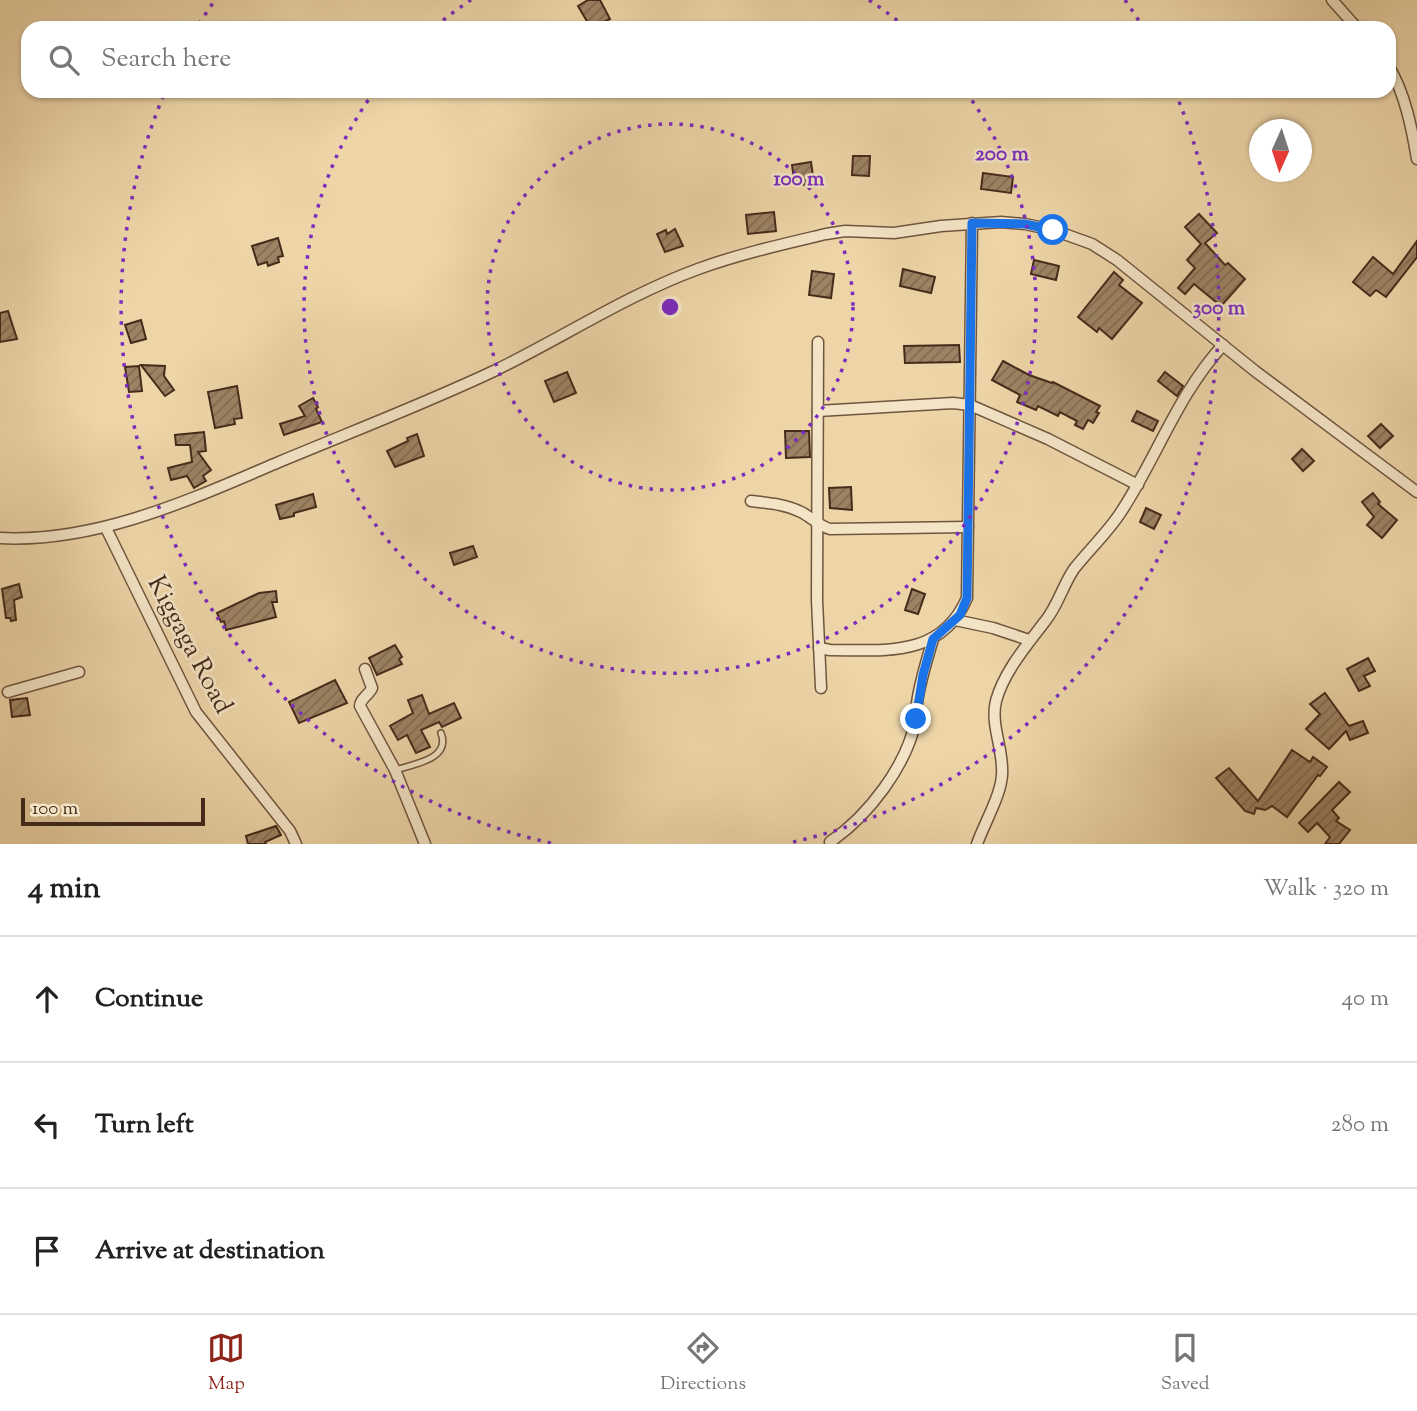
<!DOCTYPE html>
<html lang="en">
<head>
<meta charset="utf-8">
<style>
  :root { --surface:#fff; --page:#f2f2f2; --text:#222; --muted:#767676; --line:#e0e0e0; --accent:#8f2418 }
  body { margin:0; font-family:"Sorts Mill Goudy",serif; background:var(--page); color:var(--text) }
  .compass { position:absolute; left:1249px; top:119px; width:63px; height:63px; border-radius:50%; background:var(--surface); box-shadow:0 2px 5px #0004; rotate:183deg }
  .scale { position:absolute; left:21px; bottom:18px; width:184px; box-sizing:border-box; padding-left:7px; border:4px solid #462a1a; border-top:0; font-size:19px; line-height:24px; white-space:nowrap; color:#462a1a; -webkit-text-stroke:5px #f3e4c6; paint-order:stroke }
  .stop { position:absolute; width:21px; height:21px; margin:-16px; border:5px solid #1a73e8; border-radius:50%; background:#fff }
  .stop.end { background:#1a73e8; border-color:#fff; box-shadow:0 2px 7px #0008 }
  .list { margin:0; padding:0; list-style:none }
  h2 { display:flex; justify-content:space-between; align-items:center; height:91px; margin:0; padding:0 28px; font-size:30px }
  h2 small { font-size:23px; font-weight:400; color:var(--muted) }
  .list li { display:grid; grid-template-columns:46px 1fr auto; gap:21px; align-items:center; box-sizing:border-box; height:126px; padding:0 28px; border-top:2px solid var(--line) }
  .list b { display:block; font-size:26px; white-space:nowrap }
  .list em { font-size:23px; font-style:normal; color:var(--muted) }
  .icon { flex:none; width:38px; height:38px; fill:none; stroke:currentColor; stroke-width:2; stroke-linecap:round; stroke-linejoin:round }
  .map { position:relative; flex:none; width:1417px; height:844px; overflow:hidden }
  .search { position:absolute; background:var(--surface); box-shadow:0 2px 5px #0004; left:21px; right:21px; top:21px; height:77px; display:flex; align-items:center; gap:18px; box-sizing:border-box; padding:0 24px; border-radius:21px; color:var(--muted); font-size:26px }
  .sheet { height:469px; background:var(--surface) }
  nav { display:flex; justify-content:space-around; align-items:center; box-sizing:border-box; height:98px; border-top:2px solid var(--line); background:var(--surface); font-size:19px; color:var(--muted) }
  nav a { display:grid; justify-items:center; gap:4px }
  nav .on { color:var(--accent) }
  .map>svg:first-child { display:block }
</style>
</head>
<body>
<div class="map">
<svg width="1417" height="844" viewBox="0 0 1417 844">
  <defs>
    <pattern id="building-hatch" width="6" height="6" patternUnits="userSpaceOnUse" patternTransform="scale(1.75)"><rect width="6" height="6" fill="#9d8364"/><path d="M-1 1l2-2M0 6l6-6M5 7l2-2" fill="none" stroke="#826b52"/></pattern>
  </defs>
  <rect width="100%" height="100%" fill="#edd5a8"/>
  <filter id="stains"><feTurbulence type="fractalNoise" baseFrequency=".00286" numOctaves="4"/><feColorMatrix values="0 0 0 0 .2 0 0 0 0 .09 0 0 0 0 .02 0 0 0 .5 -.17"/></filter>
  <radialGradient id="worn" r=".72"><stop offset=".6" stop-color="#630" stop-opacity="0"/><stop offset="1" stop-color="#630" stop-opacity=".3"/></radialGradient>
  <g fill="url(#building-hatch)" stroke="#462a1a" stroke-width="2">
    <path d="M 588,0 L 600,0 L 610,19 L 591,28 L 578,6 Z"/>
    <path d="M 853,156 L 870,156 L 869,176 L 852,175 Z"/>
    <path d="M 811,162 L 814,183 L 795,186 L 792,165 Z"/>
    <path d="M 983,173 L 1013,177 L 1011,193 L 981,189 Z"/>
    <path d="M 774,212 L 776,231 L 748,234 L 746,215 Z"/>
    <path d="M 1199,214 L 1217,233 L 1205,243 L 1225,265 L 1228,263 L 1245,279 L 1221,306 L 1194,284 L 1185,294 L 1178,288 L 1195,268 L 1187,260 L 1201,244 L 1185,227 Z"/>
    <path d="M 675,229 L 683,246 L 665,252 L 657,234 L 666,230 L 667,234 Z"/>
    <path d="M 278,238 L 283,256 L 278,257 L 279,262 L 268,266 L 267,262 L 258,265 L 252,246 Z"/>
    <path d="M 1417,241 L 1417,257 L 1386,297 L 1376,290 L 1370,296 L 1353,282 L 1373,257 L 1393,274 Z"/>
    <path d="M 1034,260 L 1059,266 L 1056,280 L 1031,274 Z"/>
    <path d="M 903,269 L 935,277 L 931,293 L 900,286 Z"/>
    <path d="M 812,271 L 834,274 L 831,298 L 809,295 Z"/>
    <path d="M 1114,272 L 1123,280 L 1119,285 L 1142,303 L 1112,339 L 1099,328 L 1097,332 L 1078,317 Z"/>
    <path d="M 8,311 L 17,339 L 0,342 L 0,313 Z"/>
    <path d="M 141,320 L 146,339 L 131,343 L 125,325 Z"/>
    <path d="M 959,345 L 960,362 L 905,363 L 904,346 Z"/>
    <path d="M 1003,361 L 1029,375 L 1052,383 L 1053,382 L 1100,406 L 1096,412 L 1099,413 L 1093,423 L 1088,420 L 1083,429 L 1075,425 L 1077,421 L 1060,412 L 1058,416 L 1038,406 L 1036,410 L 1017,402 L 1020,395 L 992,380 Z"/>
    <path d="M 141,365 L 165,366 L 164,376 L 174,390 L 165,396 Z"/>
    <path d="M 139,366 L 142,391 L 129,392 L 125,367 Z"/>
    <path d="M 567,372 L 576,393 L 554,402 L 545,381 Z"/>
    <path d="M 1165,372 L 1183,386 L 1177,396 L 1158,381 Z"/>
    <path d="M 237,386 L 242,418 L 234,419 L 235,424 L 215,428 L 208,392 Z"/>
    <path d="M 313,398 L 318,407 L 316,409 L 322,422 L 284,435 L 280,424 L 305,416 L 299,406 Z"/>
    <path d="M 1137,411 L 1158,421 L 1153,431 L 1132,421 Z"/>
    <path d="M 1381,424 L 1393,436 L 1380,448 L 1368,436 Z"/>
    <path d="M 785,431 L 809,431 L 810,457 L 786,458 Z"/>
    <path d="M 204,432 L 206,451 L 198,452 L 211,470 L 203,476 L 206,481 L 194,488 L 187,476 L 171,480 L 168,468 L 192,462 L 190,445 L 176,445 L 175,435 Z"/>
    <path d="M 417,434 L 424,456 L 395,467 L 387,451 L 408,441 L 407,438 Z"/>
    <path d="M 1302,449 L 1314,461 L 1303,471 L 1292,459 Z"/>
    <path d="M 851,487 L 852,510 L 830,508 L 829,488 Z"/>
    <path d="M 1373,493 L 1380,502 L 1378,504 L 1397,520 L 1382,538 L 1367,525 L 1374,517 L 1362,502 Z"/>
    <path d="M 313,494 L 316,507 L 294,513 L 294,516 L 280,519 L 276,505 Z"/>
    <path d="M 1146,508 L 1161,515 L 1154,529 L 1140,522 Z"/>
    <path d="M 473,546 L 477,557 L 454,565 L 450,553 Z"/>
    <path d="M 19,584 L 22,597 L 14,600 L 16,620 L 11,621 L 10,618 L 6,618 L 2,589 Z"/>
    <path d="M 912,589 L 925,594 L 918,614 L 905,610 Z"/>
    <path d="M 276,591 L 277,602 L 272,602 L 276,617 L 226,630 L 224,621 L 221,622 L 217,613 L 259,593 Z"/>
    <path d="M 395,645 L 402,657 L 399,659 L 402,664 L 377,675 L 369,658 Z"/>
    <path d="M 1368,658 L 1375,671 L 1364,676 L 1370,686 L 1359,691 L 1347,669 Z"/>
    <path d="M 335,680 L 347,703 L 299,723 L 289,702 Z"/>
    <path d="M 1325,693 L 1349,726 L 1363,721 L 1368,733 L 1350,740 L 1346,731 L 1329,749 L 1306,729 L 1320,714 L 1310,704 Z"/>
    <path d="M 422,695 L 429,714 L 454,703 L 461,718 L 442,727 L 439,722 L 421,730 L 430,747 L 416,753 L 407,735 L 398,740 L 390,726 L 413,713 L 408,700 Z"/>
    <path d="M 27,698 L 30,715 L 12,717 L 10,700 Z"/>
    <path d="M 1292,750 L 1310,762 L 1313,757 L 1327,767 L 1320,776 L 1318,775 L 1287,817 L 1272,806 L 1265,810 L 1256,808 L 1254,814 L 1245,811 L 1216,778 L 1229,768 L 1258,801 Z"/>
    <path d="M 1339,782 L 1350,792 L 1332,810 L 1339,818 L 1336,821 L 1350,830 L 1339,844 L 1325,844 L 1330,837 L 1317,823 L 1308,832 L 1299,823 Z"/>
    <path d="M 276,826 L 281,835 L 265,842 L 266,844 L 248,844 L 246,836 Z"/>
  </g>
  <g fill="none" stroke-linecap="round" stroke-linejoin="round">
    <g stroke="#70553e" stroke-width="8">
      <path id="lane" d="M 395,770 C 415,764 451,759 441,733"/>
    </g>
    <g stroke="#70553e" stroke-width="13">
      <g id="street">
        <path d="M 1332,0 L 1357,28"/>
        <path d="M 1389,67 C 1405,93 1412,129 1417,159"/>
        <path d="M 818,342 L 817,600 L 821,688"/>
        <path d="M 818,411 L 953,403 L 970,405 L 1048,439 L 1138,485"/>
        <path d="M 751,501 C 768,503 785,504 801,512 C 811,517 819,526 830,529 L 968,527"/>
        <path d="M 106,528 L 196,712 L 290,831 L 296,844"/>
        <path d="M 0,538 C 97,543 192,499 279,462 C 351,432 424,404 494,371 C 562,338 627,295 698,269 C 739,254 784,244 826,234 L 845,231 L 894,233 L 941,226 L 1001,222 L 1025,224 L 1053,230 L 1092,244 L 1117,260 L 1255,371 L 1417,492"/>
        <path d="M 955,620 L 993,628 L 1029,640"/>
        <path d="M 819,648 L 830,650 C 885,650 941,658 967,598 L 972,223"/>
        <path d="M 365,669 L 372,688 C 369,695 360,699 360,706 L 395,770 L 425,844"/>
        <path d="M 8,692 L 79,672"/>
        <path d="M 830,842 C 868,816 907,766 916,719 C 917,714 916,708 917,703 C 920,681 927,660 933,639"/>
        <path d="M 977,844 C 984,824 1001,795 1002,775 C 1004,750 990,725 996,701 C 1004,671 1028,644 1046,620 C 1058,605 1063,585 1074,569 C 1089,550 1108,532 1121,512 C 1157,457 1178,394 1223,345"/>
      </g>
    </g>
    <use href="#lane" stroke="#f3e4c6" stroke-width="5"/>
    <use href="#street" stroke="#f3e4c6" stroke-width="10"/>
  </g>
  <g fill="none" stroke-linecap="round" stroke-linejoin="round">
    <path stroke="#1a73e8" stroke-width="9" d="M 916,719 L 923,675 L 933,639 L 960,615 L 967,598 L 972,223 L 1025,224 L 1053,230"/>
  </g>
  <g fill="none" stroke="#7b2cbf" stroke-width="3.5" stroke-dasharray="3.5 7">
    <circle cx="670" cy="307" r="183"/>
    <path d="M435 27A366 366 0 0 1 471 0M869 0A366 366 0 0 1 905 27M966 92A366 366 0 1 1 374 92"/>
    <path d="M551 843A549 549 0 0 1 165 92M199 24A549 549 0 0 1 215 0M1125 0A549 549 0 0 1 1141 24M1175 92A549 549 0 0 1 789 843"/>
  </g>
  <g text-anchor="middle" stroke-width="5" stroke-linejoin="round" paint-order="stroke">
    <g font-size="26" fill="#462a1a" stroke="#f3e4c6">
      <text transform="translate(191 644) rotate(62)" y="9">Kiggaga Road</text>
    </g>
  </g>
  <circle cx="670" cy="307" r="10" fill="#7b2cbf" stroke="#f3e4c6" stroke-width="3.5"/>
  <g font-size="21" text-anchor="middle" font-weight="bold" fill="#7b2cbf" stroke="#f3e4c6" stroke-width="5" stroke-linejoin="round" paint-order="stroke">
    <text x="1002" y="160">200 m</text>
    <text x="799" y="185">100 m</text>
    <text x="1219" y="314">300 m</text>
  </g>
  <rect width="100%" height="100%" filter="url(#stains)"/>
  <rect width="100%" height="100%" fill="url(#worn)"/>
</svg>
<svg class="compass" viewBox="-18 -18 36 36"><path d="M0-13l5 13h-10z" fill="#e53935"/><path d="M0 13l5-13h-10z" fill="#767676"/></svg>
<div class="scale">100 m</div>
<div class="stop" style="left:1053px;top:230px"></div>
<div class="stop end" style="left:916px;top:719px"></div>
<div class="search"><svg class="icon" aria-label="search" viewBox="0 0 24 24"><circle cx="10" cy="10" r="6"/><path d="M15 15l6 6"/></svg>Search here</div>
</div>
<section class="sheet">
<h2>4 min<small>Walk · 320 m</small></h2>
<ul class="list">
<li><svg class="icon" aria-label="ahead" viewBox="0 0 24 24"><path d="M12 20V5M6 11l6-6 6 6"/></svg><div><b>Continue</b></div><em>40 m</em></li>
<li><svg class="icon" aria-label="left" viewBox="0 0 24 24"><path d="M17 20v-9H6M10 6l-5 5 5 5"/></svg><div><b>Turn left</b></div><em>280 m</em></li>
<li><svg class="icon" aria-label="arrive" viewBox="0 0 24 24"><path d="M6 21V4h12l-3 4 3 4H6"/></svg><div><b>Arrive at destination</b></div></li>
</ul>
</section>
<nav>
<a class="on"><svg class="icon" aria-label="map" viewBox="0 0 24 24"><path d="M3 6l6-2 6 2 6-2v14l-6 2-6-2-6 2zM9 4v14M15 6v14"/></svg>Map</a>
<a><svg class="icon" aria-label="directions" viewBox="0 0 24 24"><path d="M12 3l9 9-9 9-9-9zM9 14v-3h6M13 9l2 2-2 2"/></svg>Directions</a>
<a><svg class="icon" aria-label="saved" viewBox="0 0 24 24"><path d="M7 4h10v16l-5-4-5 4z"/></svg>Saved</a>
</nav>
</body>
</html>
